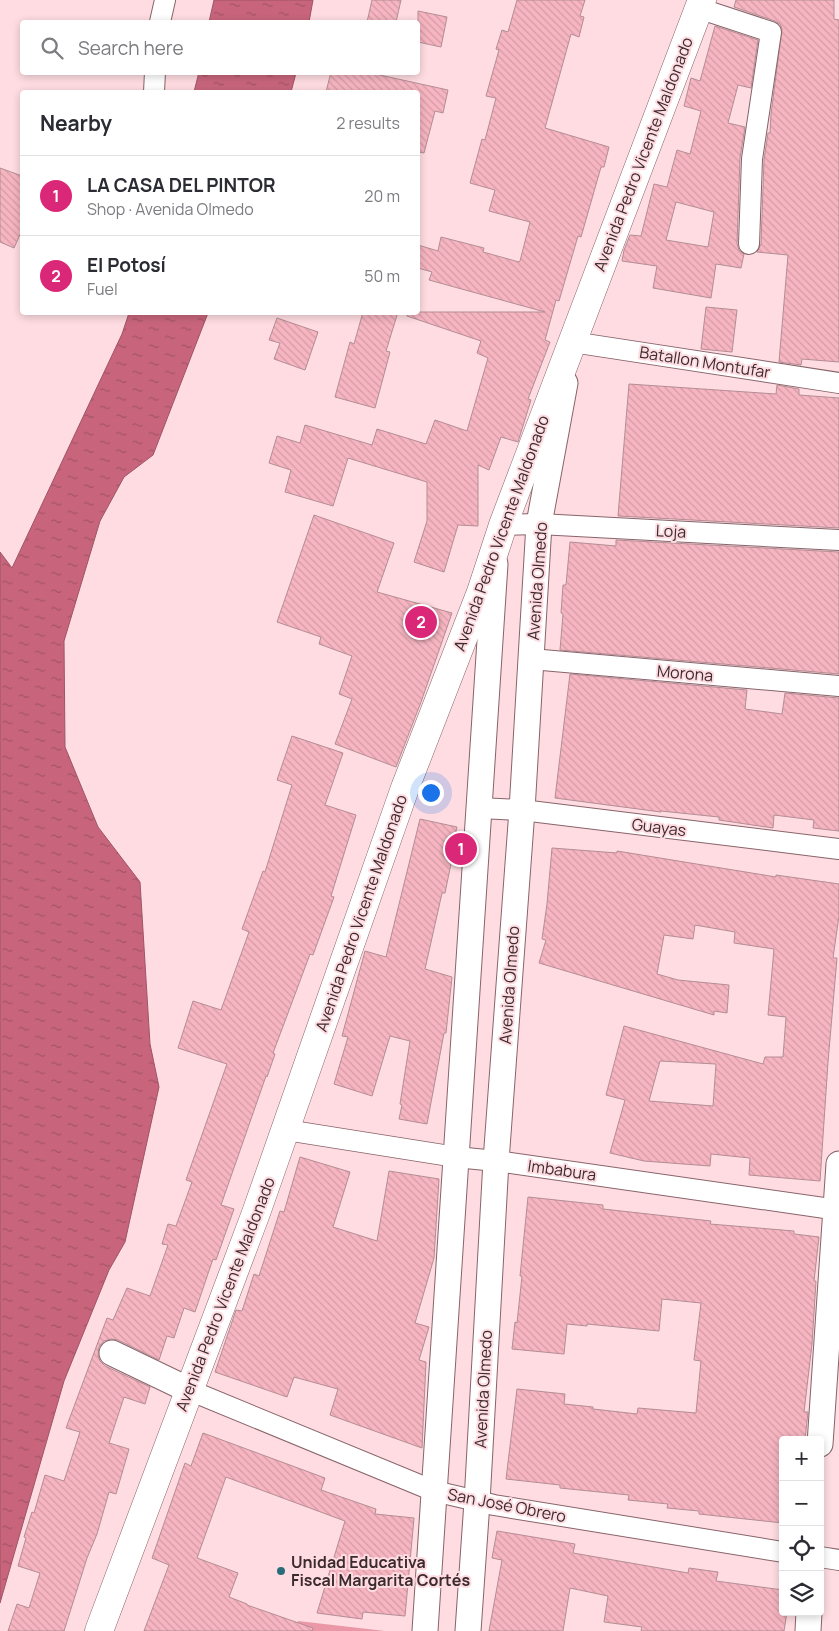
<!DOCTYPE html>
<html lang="en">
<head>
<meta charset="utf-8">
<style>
  :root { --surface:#fff; --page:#f2f2f3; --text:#2b2b33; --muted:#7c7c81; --line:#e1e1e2; --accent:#db2777 }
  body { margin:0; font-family:Manrope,sans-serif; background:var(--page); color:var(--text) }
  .controls { position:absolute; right:15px; bottom:15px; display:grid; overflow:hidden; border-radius:5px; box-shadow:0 2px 8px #0003 }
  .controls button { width:45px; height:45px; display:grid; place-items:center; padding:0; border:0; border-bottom:1px solid var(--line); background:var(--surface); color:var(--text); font:25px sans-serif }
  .you { position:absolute; left:430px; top:792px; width:18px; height:18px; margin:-12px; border:4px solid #fff; border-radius:50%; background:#1a73e8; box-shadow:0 0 0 8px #1a73e833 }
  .badge { display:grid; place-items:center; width:32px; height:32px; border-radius:50%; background:var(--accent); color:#fff; font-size:16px; font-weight:700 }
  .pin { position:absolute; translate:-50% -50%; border:2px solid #fff; box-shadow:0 1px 5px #0006 }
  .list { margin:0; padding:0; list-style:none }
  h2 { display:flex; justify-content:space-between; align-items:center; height:65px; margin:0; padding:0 20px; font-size:21px }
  h2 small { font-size:16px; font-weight:400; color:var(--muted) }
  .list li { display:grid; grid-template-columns:32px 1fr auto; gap:15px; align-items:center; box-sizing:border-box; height:80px; padding:0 20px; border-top:1px solid var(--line) }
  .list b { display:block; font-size:19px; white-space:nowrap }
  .list p { margin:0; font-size:16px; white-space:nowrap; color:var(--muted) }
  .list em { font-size:16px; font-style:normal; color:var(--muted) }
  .icon { flex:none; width:28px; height:28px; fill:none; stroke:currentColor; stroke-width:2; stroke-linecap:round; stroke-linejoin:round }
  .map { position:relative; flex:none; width:839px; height:1631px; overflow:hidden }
  .search { position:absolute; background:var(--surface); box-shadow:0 2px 8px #0003; left:20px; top:20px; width:400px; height:55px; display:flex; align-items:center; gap:12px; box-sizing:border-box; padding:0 18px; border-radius:5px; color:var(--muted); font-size:19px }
  .panel { position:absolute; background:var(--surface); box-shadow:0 2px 8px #0003; left:20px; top:90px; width:400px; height:225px; border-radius:5px }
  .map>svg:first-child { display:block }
</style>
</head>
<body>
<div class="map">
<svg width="839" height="1631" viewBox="0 0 839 1631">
  <defs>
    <pattern id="water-ripples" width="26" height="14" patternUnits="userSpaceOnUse" patternTransform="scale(1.25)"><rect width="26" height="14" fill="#c8657c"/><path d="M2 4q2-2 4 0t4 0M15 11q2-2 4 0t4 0" fill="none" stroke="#a45366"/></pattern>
    <pattern id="building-back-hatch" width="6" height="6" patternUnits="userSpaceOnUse" patternTransform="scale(1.25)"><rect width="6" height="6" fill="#f6b5c1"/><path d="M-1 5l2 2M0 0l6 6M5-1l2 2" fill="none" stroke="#d49ca6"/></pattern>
  </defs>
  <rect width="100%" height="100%" fill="#fedce1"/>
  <path fill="#ea97a7" d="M 298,1621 L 385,1631 L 296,1631 Z"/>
  <g fill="url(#water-ripples)" stroke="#9e5465">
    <path d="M 214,0 L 313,0 L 309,22 L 209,22 Z"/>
    <path d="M 199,72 L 296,72 L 296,73 L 291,92 L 194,92 Z"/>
    <path d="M 129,313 L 208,313 L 153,455 L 124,477 L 100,521 L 64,641 L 65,747 L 98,827 L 140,882 L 150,1044 L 159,1087 L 125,1242 L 109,1270 L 64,1381 L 0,1603 L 0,552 L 12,568 L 122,334 Z"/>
  </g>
  <g fill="url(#building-back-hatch)" stroke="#b48d94" fill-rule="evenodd">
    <path d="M 372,0 L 401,0 L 396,22 L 367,22 Z"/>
    <path d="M 517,0 L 585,0 L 580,16 L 584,17 L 579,37 L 571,34 L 545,128 L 609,147 L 604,167 L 601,167 L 581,237 L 578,236 L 559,301 L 556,300 L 545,340 L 550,342 L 528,399 L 531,400 L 518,442 L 501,437 L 489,470 L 478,465 L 478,526 L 458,525 L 444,572 L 414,562 L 427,521 L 427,482 L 348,458 L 333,506 L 285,492 L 291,470 L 269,463 L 277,436 L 300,443 L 305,425 L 372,445 L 377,429 L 426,444 L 435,420 L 467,431 L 488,358 L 477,353 L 481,341 L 407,316 L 407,312 L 545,312 L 429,280 L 432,272 L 418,268 L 418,245 L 438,251 L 441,237 L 484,248 L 483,252 L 519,262 L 520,261 L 530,222 L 489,211 L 495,190 L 470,183 L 482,139 L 485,140 L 496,98 L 486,96 L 499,50 L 496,49 L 502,30 L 508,32 Z"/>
    <path d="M 736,0 L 834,0 L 834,19 L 839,20 L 839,362 L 802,359 L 801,365 L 779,362 L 788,255 L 757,252 L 761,244 L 764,160 L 768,133 L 770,133 L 771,114 L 782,29 L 780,24 L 775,21 L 734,7 Z"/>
    <path d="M 418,11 L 447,17 L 441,47 L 418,42 Z"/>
    <path d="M 715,26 L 758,40 L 751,88 L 738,85 L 728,123 L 745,127 L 740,158 L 737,244 L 739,250 L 744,254 L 741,268 L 716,264 L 711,298 L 653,288 L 657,266 L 622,261 L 624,250 L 630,235 L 641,236 L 654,184 L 667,187 L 677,150 L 690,154 L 701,111 L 684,106 L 691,78 L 700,81 ZM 676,202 L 714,212 L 708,247 L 666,240 Z"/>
    <path d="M 331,72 L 366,72 L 448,90 L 443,113 L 435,111 L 424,153 L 418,152 L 418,92 L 326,92 Z"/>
    <path d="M 0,168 L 22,176 L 22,230 L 14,248 L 0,242 Z"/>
    <path d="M 706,307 L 737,310 L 732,352 L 701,349 Z"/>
    <path d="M 363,312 L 398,312 L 386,351 L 390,352 L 375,408 L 335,397 L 350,342 L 354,344 Z"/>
    <path d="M 277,318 L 318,332 L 305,370 L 274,359 L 280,343 L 269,340 Z"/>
    <path d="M 629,384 L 776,394 L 777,385 L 799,389 L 799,395 L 839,398 L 839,528 L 618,516 Z"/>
    <path d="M 314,515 L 394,543 L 377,592 L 452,613 L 421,702 L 396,767 L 335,744 L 352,699 L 339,694 L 352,656 L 319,644 L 321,637 L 277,622 Z"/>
    <path d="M 616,540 L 839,552 L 839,674 L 560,650 L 563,614 L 561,613 L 563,585 L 566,585 L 570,542 L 616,546 Z"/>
    <path d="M 570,674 L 747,690 L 745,709 L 782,714 L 785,693 L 839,698 L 839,831 L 813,828 L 814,820 L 774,815 L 773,828 L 719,820 L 719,817 L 661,811 L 661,812 L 555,798 Z"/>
    <path d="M 292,736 L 343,753 L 325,805 L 356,815 L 331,896 L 334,897 L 313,955 L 310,954 L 291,1005 L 273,1053 L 275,1054 L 267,1077 L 266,1076 L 221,1205 L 234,1209 L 216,1260 L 213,1259 L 195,1312 L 184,1308 L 174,1338 L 167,1336 L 159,1360 L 118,1340 L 111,1339 L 104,1341 L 99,1347 L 98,1355 L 100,1361 L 105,1366 L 150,1387 L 145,1404 L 124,1397 L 109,1443 L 129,1449 L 116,1494 L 109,1492 L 97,1534 L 87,1558 L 64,1631 L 8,1631 L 17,1604 L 29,1608 L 40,1573 L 18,1566 L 26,1538 L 24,1537 L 32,1512 L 34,1513 L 45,1475 L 64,1481 L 80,1432 L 66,1428 L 107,1318 L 113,1320 L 127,1288 L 150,1296 L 168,1245 L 162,1244 L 168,1224 L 176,1226 L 192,1182 L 186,1180 L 227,1064 L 178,1048 L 193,1001 L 221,1010 L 249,932 L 242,929 L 263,871 L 265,872 L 292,785 L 277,780 Z"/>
    <path d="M 420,819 L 457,827 L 451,853 L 453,854 L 445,893 L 442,893 L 425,969 L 452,977 L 446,1033 L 444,1033 L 427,1124 L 399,1119 L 402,1105 L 400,1104 L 410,1041 L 390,1036 L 372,1096 L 334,1084 L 348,1037 L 342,1036 L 365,951 L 386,957 Z"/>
    <path d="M 552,848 L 617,853 L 617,851 L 776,877 L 776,875 L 839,884 L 839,916 L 833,958 L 837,958 L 828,1062 L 820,1181 L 749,1175 L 750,1158 L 711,1154 L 710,1166 L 644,1161 L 610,1153 L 625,1100 L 606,1095 L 624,1026 L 763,1064 L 765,1057 L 783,1057 L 786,1017 L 768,1015 L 774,949 L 734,943 L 735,932 L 695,925 L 693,939 L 664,935 L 657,974 L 678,980 L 729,985 L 727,1013 L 714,1011 L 714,1015 L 539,963 L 546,940 L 542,939 L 547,904 ZM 660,1061 L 716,1064 L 713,1106 L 649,1101 Z"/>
    <path d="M 300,1157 L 350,1172 L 333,1227 L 377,1241 L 389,1171 L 439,1179 L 434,1258 L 415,1323 L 429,1327 L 419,1360 L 426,1362 L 422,1448 L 330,1415 L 338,1389 L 294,1377 L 287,1397 L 215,1372 L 236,1310 L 242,1311 L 254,1274 L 259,1276 L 280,1211 L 284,1212 Z"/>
    <path d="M 528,1197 L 603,1205 L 603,1209 L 711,1221 L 710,1224 L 794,1231 L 794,1234 L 819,1237 L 814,1281 L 816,1281 L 812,1344 L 804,1412 L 808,1412 L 805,1440 L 783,1440 L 783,1523 L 699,1514 L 699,1511 L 667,1508 L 668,1504 L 628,1500 L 629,1495 L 560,1488 L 560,1485 L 506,1479 L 517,1389 L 565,1394 L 564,1404 L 593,1407 L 593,1409 L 637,1414 L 638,1408 L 696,1413 L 701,1361 L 694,1360 L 701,1303 L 662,1299 L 659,1331 L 587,1324 L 587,1326 L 567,1324 L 564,1354 L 512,1349 L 515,1322 L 517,1323 L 522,1276 L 520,1276 Z"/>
    <path d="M 203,1433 L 325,1478 L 321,1490 L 376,1509 L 375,1514 L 414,1518 L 405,1616 L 363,1612 L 362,1619 L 317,1613 L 345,1521 L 226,1477 L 197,1558 L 238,1573 L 229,1597 L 247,1604 L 247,1605 L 313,1628 L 312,1631 L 144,1631 L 169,1565 L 152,1558 L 185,1463 L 191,1466 Z"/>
    <path d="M 497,1531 L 575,1544 L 573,1553 L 688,1573 L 689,1568 L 718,1572 L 716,1581 L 783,1590 L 783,1612 L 787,1612 L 784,1631 L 641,1631 L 642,1627 L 604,1622 L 608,1596 L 570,1588 L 563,1631 L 489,1631 L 502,1560 L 492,1558 Z"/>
  </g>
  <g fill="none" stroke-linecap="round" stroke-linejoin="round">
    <g stroke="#88646a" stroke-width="22">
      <g id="minor">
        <path d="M 698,8 L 771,32 L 752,159 L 749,244"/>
        <path d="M 160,22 L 165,0"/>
        <path d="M 154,92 L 155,72"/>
        <path d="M 572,342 L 839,383"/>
        <path d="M 503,525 L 539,524 L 839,540"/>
        <path d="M 531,659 L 839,686"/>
        <path d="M 479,808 L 522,810 L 839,849"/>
        <path d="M 286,1130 L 456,1157 L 496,1161 L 839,1210"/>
        <path d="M 189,1390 L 434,1491 L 494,1505 L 783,1552"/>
        <path d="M 820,1557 L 839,1560"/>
      </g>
    </g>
    <g stroke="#88646a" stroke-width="27">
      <g id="tertiary">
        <path d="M 112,1353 L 189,1390"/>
        <path d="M 820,1444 L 839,1164"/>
        <path d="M 425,1631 L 495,564"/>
        <path d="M 468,1631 L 477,1502 L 496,1161 L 522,810 L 539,524 L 565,383"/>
        <path d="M 808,1631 L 809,1612"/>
      </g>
    </g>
    <g stroke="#88646a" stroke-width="29">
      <path id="secondary" d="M 99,1631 L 256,1213 L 405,788 L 481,592 L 503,525 L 702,0"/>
    </g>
    <use href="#minor" stroke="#fff" stroke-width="20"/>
    <use href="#tertiary" stroke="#fff" stroke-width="25"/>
    <use href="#secondary" stroke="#fff" stroke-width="28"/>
  </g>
  <circle fill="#296d7d" stroke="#fedce1" stroke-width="2" cx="281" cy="1571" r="5"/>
  <g text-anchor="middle" stroke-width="4" stroke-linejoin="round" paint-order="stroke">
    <g font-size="16" fill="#3b2b2e" stroke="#fedce1">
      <text transform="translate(643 154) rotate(-69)" y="6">Avenida Pedro Vicente Maldonado</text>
      <text transform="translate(705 362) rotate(9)" y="6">Batallon Montufar</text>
      <text transform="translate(671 531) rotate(3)" y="6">Loja</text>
      <text transform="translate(501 533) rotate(-70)" y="6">Avenida Pedro Vicente Maldonado</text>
      <text transform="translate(537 581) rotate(-86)" y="6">Avenida Olmedo</text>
      <text transform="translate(685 673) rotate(5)" y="6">Morona</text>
      <text transform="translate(659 827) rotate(7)" y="6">Guayas</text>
      <text transform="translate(361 913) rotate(-71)" y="6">Avenida Pedro Vicente Maldonado</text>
      <text transform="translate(509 985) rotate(-86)" y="6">Avenida Olmedo</text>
      <text transform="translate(562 1170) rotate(8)" y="6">Imbabura</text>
      <text transform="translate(225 1294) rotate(-69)" y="6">Avenida Pedro Vicente Maldonado</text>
      <text transform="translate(483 1389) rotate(-87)" y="6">Avenida Olmedo</text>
      <text transform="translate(507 1505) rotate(11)" y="6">San José Obrero</text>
    </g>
    <g font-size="16" font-weight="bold" fill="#3b2b2e" stroke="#fedce1" text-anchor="start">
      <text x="291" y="1568">Unidad Educativa<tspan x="291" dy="18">Fiscal Margarita Cortés</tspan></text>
    </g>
  </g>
</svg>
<div class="controls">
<button>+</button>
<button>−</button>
<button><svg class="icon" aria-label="locate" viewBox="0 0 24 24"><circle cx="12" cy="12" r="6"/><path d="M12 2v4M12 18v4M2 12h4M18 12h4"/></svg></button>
<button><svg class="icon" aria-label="layers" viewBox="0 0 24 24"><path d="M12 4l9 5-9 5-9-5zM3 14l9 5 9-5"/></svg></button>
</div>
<div class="you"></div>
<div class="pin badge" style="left:461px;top:849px">1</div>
<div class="pin badge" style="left:421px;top:622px">2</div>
<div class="search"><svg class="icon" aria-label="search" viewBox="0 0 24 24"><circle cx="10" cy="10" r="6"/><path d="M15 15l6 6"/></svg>Search here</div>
<section class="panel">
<h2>Nearby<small>2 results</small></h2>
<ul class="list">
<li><span class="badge">1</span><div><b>LA CASA DEL PINTOR</b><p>Shop · Avenida Olmedo</p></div><em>20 m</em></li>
<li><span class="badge">2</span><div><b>El Potosí</b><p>Fuel</p></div><em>50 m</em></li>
</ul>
</section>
</div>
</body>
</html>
